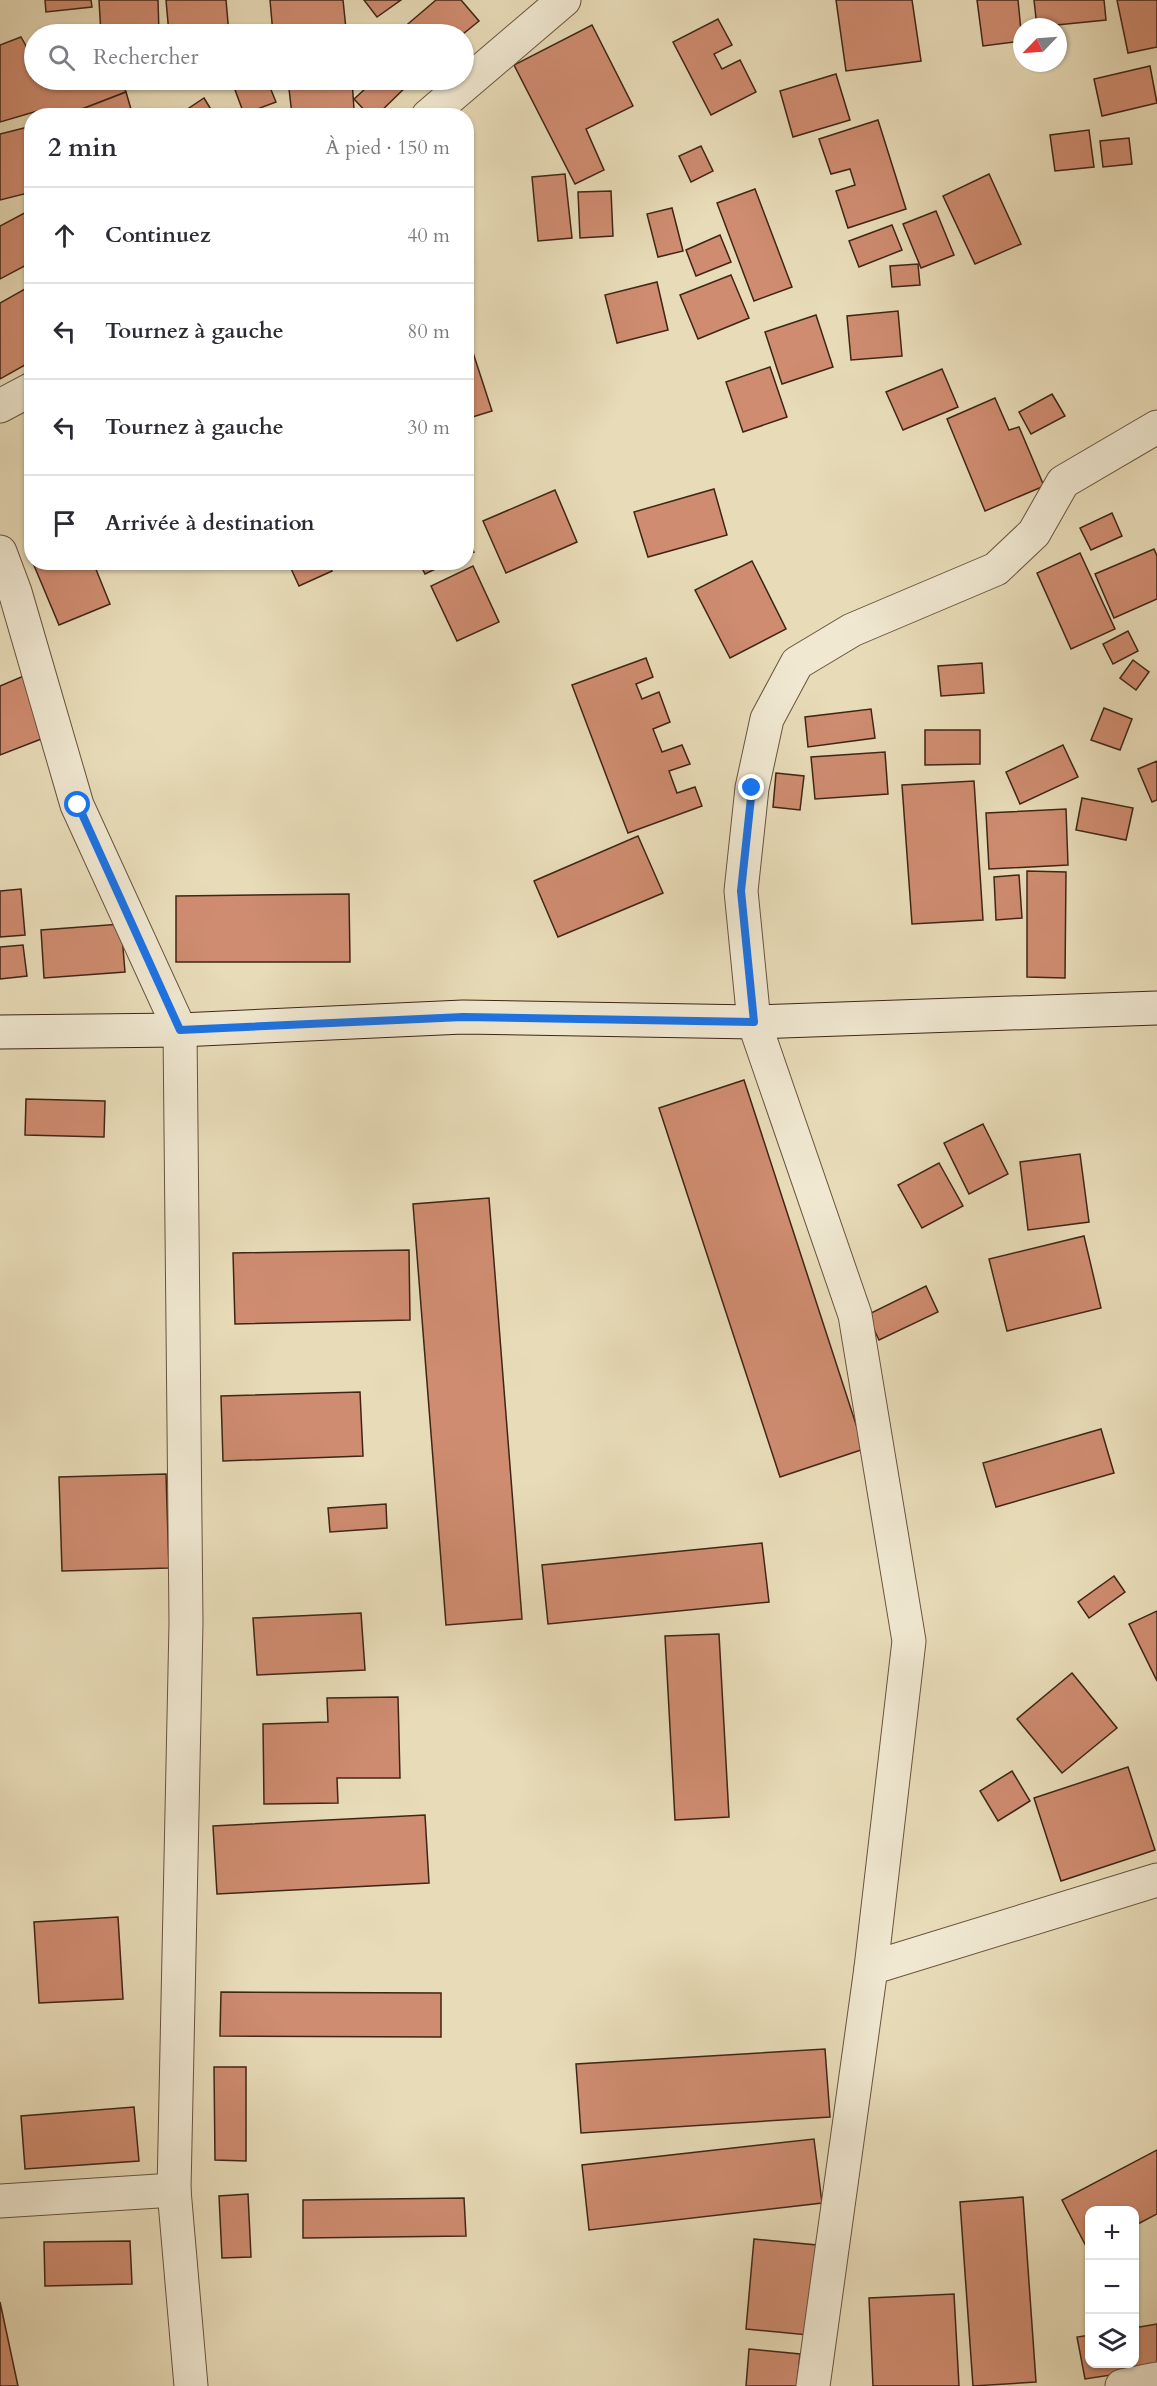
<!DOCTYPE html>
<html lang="fr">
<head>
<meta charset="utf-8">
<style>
  :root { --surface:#fff; --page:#f2f2f3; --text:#2b2b33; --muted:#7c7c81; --line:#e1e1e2 }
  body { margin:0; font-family:Cardo,serif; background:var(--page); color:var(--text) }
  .controls { position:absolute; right:18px; bottom:18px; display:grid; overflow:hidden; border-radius:12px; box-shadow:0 2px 4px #0004 }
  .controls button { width:54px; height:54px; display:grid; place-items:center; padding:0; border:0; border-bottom:2px solid var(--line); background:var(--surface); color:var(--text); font:30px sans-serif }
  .compass { position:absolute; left:1013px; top:18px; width:54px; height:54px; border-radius:50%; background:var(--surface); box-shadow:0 2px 4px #0004; rotate:245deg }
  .stop { position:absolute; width:18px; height:18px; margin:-14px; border:4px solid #1a73e8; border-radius:50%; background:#fff }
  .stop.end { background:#1a73e8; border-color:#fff; box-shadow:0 2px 6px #0008 }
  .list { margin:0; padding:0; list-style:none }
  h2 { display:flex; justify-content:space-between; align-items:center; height:78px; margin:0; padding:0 24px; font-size:26px }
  h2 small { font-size:20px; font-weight:400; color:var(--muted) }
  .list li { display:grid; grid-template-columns:39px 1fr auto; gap:18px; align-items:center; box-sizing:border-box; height:96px; padding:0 24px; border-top:2px solid var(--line) }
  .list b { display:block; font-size:22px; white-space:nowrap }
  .list em { font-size:20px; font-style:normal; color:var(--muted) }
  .icon { flex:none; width:33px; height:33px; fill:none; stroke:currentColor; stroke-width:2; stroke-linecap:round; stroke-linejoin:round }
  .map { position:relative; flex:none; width:1157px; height:2386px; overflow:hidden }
  .search { position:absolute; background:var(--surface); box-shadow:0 2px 4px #0004; left:24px; top:24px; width:450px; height:66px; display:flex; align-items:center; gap:15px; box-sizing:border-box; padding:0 21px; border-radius:33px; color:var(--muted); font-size:22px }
  .panel { position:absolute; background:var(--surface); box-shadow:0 2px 4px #0004; left:24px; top:108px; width:450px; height:462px; border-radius:24px }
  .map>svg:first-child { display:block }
</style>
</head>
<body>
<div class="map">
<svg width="1157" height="2386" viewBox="0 0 1157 2386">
  <rect width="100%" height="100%" fill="#e8dcb8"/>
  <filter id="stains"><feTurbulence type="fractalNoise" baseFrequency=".00333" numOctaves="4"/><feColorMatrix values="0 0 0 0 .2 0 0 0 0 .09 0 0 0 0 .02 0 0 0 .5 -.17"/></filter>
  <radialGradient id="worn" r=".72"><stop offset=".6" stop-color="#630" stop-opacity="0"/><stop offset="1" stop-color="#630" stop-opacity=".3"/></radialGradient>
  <g fill="#cf8c70" stroke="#3f2516" stroke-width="1.5">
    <path d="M 45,0 L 91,0 L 92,7 L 46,12 Z"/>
    <path d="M 99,0 L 158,0 L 159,34 L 101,34 Z"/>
    <path d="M 166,0 L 226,0 L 229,34 L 169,34 Z"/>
    <path d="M 270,0 L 343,0 L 346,29 L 273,34 Z"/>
    <path d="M 364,0 L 401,0 L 377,17 Z"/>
    <path d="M 436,0 L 461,0 L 479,21 L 463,34 L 406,34 L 402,29 Z"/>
    <path d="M 836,0 L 912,0 L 921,61 L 846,71 Z"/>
    <path d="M 977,0 L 1018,0 L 1022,41 L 983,46 Z"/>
    <path d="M 1034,0 L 1104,0 L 1106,20 L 1037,27 Z"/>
    <path d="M 1117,0 L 1157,0 L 1157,47 L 1128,53 Z"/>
    <path d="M 718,19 L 732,45 L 714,54 L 722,69 L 740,60 L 756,92 L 711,115 L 673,42 Z"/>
    <path d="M 592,25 L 633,106 L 586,129 L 604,170 L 575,184 L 514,65 Z"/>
    <path d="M 21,37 L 34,60 L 34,80 L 121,80 L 126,92 L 64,116 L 44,116 L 41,110 L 0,122 L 0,45 Z"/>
    <path d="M 1150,66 L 1157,103 L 1102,116 L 1094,79 Z"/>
    <path d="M 836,74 L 850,120 L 793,137 L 780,91 Z"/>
    <path d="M 261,80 L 267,80 L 276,102 L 244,114 L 235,90 Z"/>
    <path d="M 288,80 L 352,80 L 354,109 L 292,115 Z"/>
    <path d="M 375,80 L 413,80 L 376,116 L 370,116 L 354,99 Z"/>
    <path d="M 126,92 L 133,116 L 64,116 Z"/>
    <path d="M 204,98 L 215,116 L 177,116 Z"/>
    <path d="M 878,120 L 906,209 L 848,228 L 836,191 L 855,185 L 850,169 L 831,174 L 819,139 Z"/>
    <path d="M 32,126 L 32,192 L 0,200 L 0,134 Z"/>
    <path d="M 1089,130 L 1094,167 L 1055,171 L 1050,135 Z"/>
    <path d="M 1129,138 L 1132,164 L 1103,167 L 1100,141 Z"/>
    <path d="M 701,146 L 713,171 L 691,182 L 679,156 Z"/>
    <path d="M 565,174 L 572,238 L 538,241 L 532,177 Z"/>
    <path d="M 989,174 L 1021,244 L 975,264 L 943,196 Z"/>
    <path d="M 755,189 L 792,287 L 754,301 L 717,203 Z"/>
    <path d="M 611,191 L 613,236 L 580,238 L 578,192 Z"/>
    <path d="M 672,208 L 683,251 L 658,257 L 647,214 Z"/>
    <path d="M 32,209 L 32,262 L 0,279 L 0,226 Z"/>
    <path d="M 936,211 L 954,255 L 921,268 L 903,224 Z"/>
    <path d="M 892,225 L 902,250 L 859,267 L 849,241 Z"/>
    <path d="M 720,235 L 731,262 L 696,276 L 686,250 Z"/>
    <path d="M 918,264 L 920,285 L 892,287 L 890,266 Z"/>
    <path d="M 731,275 L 749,318 L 698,339 L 680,295 Z"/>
    <path d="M 657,282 L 668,330 L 617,343 L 605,295 Z"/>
    <path d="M 32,285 L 32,361 L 0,379 L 0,303 Z"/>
    <path d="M 898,311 L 902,356 L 851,360 L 847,316 Z"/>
    <path d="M 816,315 L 833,367 L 782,384 L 765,332 Z"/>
    <path d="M 466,331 L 492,411 L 466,419 Z"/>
    <path d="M 770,367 L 787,417 L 743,432 L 726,382 Z"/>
    <path d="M 942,369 L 958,407 L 903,430 L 886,392 Z"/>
    <path d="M 1052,394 L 1065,416 L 1031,434 L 1019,412 Z"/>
    <path d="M 995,398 L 1009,430 L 1019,427 L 1044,486 L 985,511 L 947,419 Z"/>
    <path d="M 714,489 L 727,535 L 648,557 L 634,512 Z"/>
    <path d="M 555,490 L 577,542 L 506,573 L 483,521 Z"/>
    <path d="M 1112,513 L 1122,536 L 1091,550 L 1080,528 Z"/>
    <path d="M 466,536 L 474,552 L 466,555 Z"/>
    <path d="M 1154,549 L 1157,556 L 1157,599 L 1114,618 L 1095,574 Z"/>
    <path d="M 1080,553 L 1115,629 L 1071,649 L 1037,573 Z"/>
    <path d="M 752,561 L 786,629 L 730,658 L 695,590 Z"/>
    <path d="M 93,562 L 110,604 L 59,625 L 33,563 Z"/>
    <path d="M 288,562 L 328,562 L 332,571 L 299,586 Z"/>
    <path d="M 419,562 L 450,562 L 425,574 Z"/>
    <path d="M 473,566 L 499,622 L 457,641 L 431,586 Z"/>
    <path d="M 1128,631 L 1138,651 L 1113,664 L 1103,644 Z"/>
    <path d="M 646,658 L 653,677 L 636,684 L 642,699 L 659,692 L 670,722 L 653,729 L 662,752 L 682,745 L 690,764 L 669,771 L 677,793 L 695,787 L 702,806 L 628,833 L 572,685 Z"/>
    <path d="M 1133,660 L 1149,672 L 1136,690 L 1120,678 Z"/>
    <path d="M 982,663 L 984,693 L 941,696 L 938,666 Z"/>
    <path d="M 26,675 L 49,736 L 0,755 L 0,686 Z"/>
    <path d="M 1104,708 L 1132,719 L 1120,750 L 1091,740 Z"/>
    <path d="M 871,709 L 875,738 L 808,747 L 805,717 Z"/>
    <path d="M 925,730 L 980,730 L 980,764 L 925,765 Z"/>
    <path d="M 1063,745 L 1078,777 L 1020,804 L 1006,772 Z"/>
    <path d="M 885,752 L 888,794 L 815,799 L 811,757 Z"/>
    <path d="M 1157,761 L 1157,800 L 1152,802 L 1138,769 Z"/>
    <path d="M 776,773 L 804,776 L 800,810 L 773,807 Z"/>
    <path d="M 974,781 L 983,920 L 912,924 L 902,785 Z"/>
    <path d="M 1082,798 L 1133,808 L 1126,840 L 1076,830 Z"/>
    <path d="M 1066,809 L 1068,865 L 989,869 L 986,813 Z"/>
    <path d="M 638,836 L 663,893 L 558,937 L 534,881 Z"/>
    <path d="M 1027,871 L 1066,872 L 1065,978 L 1027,977 Z"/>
    <path d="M 1019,875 L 1022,918 L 996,920 L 994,877 Z"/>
    <path d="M 21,889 L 25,935 L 0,937 L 0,891 Z"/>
    <path d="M 349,894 L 350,962 L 176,962 L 176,896 Z"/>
    <path d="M 121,924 L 125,972 L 44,978 L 41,930 Z"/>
    <path d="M 23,945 L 27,976 L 0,979 L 0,947 Z"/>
    <path d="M 744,1080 L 864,1449 L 780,1477 L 659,1108 Z"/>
    <path d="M 26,1099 L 105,1101 L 104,1137 L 25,1135 Z"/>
    <path d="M 983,1124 L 1008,1174 L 969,1194 L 944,1143 Z"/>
    <path d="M 1080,1154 L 1089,1222 L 1028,1230 L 1020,1162 Z"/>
    <path d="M 939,1163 L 963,1206 L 922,1228 L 898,1185 Z"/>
    <path d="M 489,1198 L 522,1619 L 446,1625 L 413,1204 Z"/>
    <path d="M 1084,1236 L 1101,1308 L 1007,1331 L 989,1259 Z"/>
    <path d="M 409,1250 L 410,1320 L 235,1324 L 233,1253 Z"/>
    <path d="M 926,1286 L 938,1312 L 879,1340 L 867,1315 Z"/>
    <path d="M 360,1392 L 363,1456 L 223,1461 L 221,1396 Z"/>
    <path d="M 1101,1429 L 1114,1473 L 996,1507 L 983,1463 Z"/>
    <path d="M 166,1474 L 169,1568 L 62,1571 L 59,1477 Z"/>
    <path d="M 386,1504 L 387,1528 L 330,1532 L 328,1508 Z"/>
    <path d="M 762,1543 L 769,1602 L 548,1624 L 542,1565 Z"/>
    <path d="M 1114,1576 L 1125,1592 L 1089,1618 L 1078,1602 Z"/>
    <path d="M 1157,1611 L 1157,1681 L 1129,1624 Z"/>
    <path d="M 361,1613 L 365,1670 L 257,1675 L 253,1618 Z"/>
    <path d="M 719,1634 L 729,1817 L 675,1820 L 665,1636 Z"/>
    <path d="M 1072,1673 L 1117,1728 L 1062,1773 L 1017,1719 Z"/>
    <path d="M 398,1697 L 400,1778 L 337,1778 L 338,1803 L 264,1804 L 263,1724 L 328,1722 L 327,1698 Z"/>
    <path d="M 1128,1767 L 1155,1850 L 1061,1881 L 1034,1798 Z"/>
    <path d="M 1012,1771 L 1030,1801 L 998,1821 L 980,1791 Z"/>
    <path d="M 425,1815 L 429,1883 L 217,1894 L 213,1826 Z"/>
    <path d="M 118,1917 L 123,1999 L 39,2003 L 34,1922 Z"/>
    <path d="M 221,1992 L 441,1993 L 441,2037 L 220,2036 Z"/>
    <path d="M 825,2049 L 830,2117 L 581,2133 L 576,2064 Z"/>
    <path d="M 214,2067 L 246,2067 L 246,2161 L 215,2160 Z"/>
    <path d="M 134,2107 L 139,2161 L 25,2169 L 21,2116 Z"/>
    <path d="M 814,2139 L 822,2203 L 589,2230 L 582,2165 Z"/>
    <path d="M 1157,2150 L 1157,2214 L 1134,2226 L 1134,2210 L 1090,2210 L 1088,2250 L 1062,2200 Z"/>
    <path d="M 248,2194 L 251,2257 L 222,2258 L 219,2196 Z"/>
    <path d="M 1023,2197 L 1036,2382 L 973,2386 L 960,2202 Z"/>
    <path d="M 464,2198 L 466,2236 L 303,2238 L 303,2200 Z"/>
    <path d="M 754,2239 L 817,2245 L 808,2335 L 746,2329 Z"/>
    <path d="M 130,2241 L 132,2284 L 45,2286 L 44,2242 Z"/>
    <path d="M 954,2294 L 959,2386 L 873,2386 L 869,2298 Z"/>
    <path d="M 0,2302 L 18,2386 L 0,2386 Z"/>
    <path d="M 1157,2324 L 1157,2368 L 1085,2379 L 1077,2337 L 1090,2335 L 1090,2364 L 1134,2364 L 1134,2328 Z"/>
    <path d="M 749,2349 L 800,2354 L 797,2386 L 746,2386 Z"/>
  </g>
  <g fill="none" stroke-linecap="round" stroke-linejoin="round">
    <g stroke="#69533e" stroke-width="35">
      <g id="street">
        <path d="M 428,116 L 564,0"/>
        <path d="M 0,406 L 32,389"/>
        <path d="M 0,552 L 15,592 L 77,805 L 180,1030 L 186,1623 L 174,2190 L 191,2386"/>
        <path d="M 871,1968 L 1157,1880"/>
        <path d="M 0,2201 L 174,2190"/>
        <path d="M 813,2386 L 871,1968 L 909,1641 L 855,1315 L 754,1022 L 741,891 L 752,788 L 767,719 L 797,663 L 852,630 L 996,569 L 1034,533 L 1063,482 L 1157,427"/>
        <path d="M 1122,2386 L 1157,2379"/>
      </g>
    </g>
    <g stroke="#3f2516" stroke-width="35">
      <path id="secondary" d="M 0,1032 L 180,1030 L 463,1017 L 754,1022 L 1157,1008"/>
    </g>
    <use href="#street" stroke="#f0e8d1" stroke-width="33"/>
    <use href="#secondary" stroke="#f0e8d1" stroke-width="33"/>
  </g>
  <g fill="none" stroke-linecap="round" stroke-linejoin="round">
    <path stroke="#1a73e8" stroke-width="8" d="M 78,805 L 180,1030 L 463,1017 L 754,1022 L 741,891 L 752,788"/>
  </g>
  <rect width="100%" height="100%" filter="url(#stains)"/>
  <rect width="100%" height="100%" fill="url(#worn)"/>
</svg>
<div class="controls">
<button>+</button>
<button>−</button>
<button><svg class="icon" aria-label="layers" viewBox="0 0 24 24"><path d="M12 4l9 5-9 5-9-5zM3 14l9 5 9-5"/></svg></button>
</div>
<svg class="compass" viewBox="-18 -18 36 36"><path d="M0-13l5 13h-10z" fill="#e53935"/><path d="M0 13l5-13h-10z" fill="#7c7c81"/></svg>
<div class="stop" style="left:78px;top:805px"></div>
<div class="stop end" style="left:752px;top:788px"></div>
<div class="search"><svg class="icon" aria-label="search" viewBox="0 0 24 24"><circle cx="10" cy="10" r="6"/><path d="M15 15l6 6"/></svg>Rechercher</div>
<section class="panel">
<h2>2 min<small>À pied · 150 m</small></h2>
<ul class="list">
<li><svg class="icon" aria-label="ahead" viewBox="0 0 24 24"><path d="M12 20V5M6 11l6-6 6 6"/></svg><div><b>Continuez</b></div><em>40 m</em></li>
<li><svg class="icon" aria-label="left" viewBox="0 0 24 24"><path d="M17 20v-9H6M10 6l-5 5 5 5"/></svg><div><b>Tournez à gauche</b></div><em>80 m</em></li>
<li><svg class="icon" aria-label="left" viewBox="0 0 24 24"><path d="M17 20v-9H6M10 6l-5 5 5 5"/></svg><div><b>Tournez à gauche</b></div><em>30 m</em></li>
<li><svg class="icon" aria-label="arrive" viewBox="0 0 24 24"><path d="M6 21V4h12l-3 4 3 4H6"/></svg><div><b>Arrivée à destination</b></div></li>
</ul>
</section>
</div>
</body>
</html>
